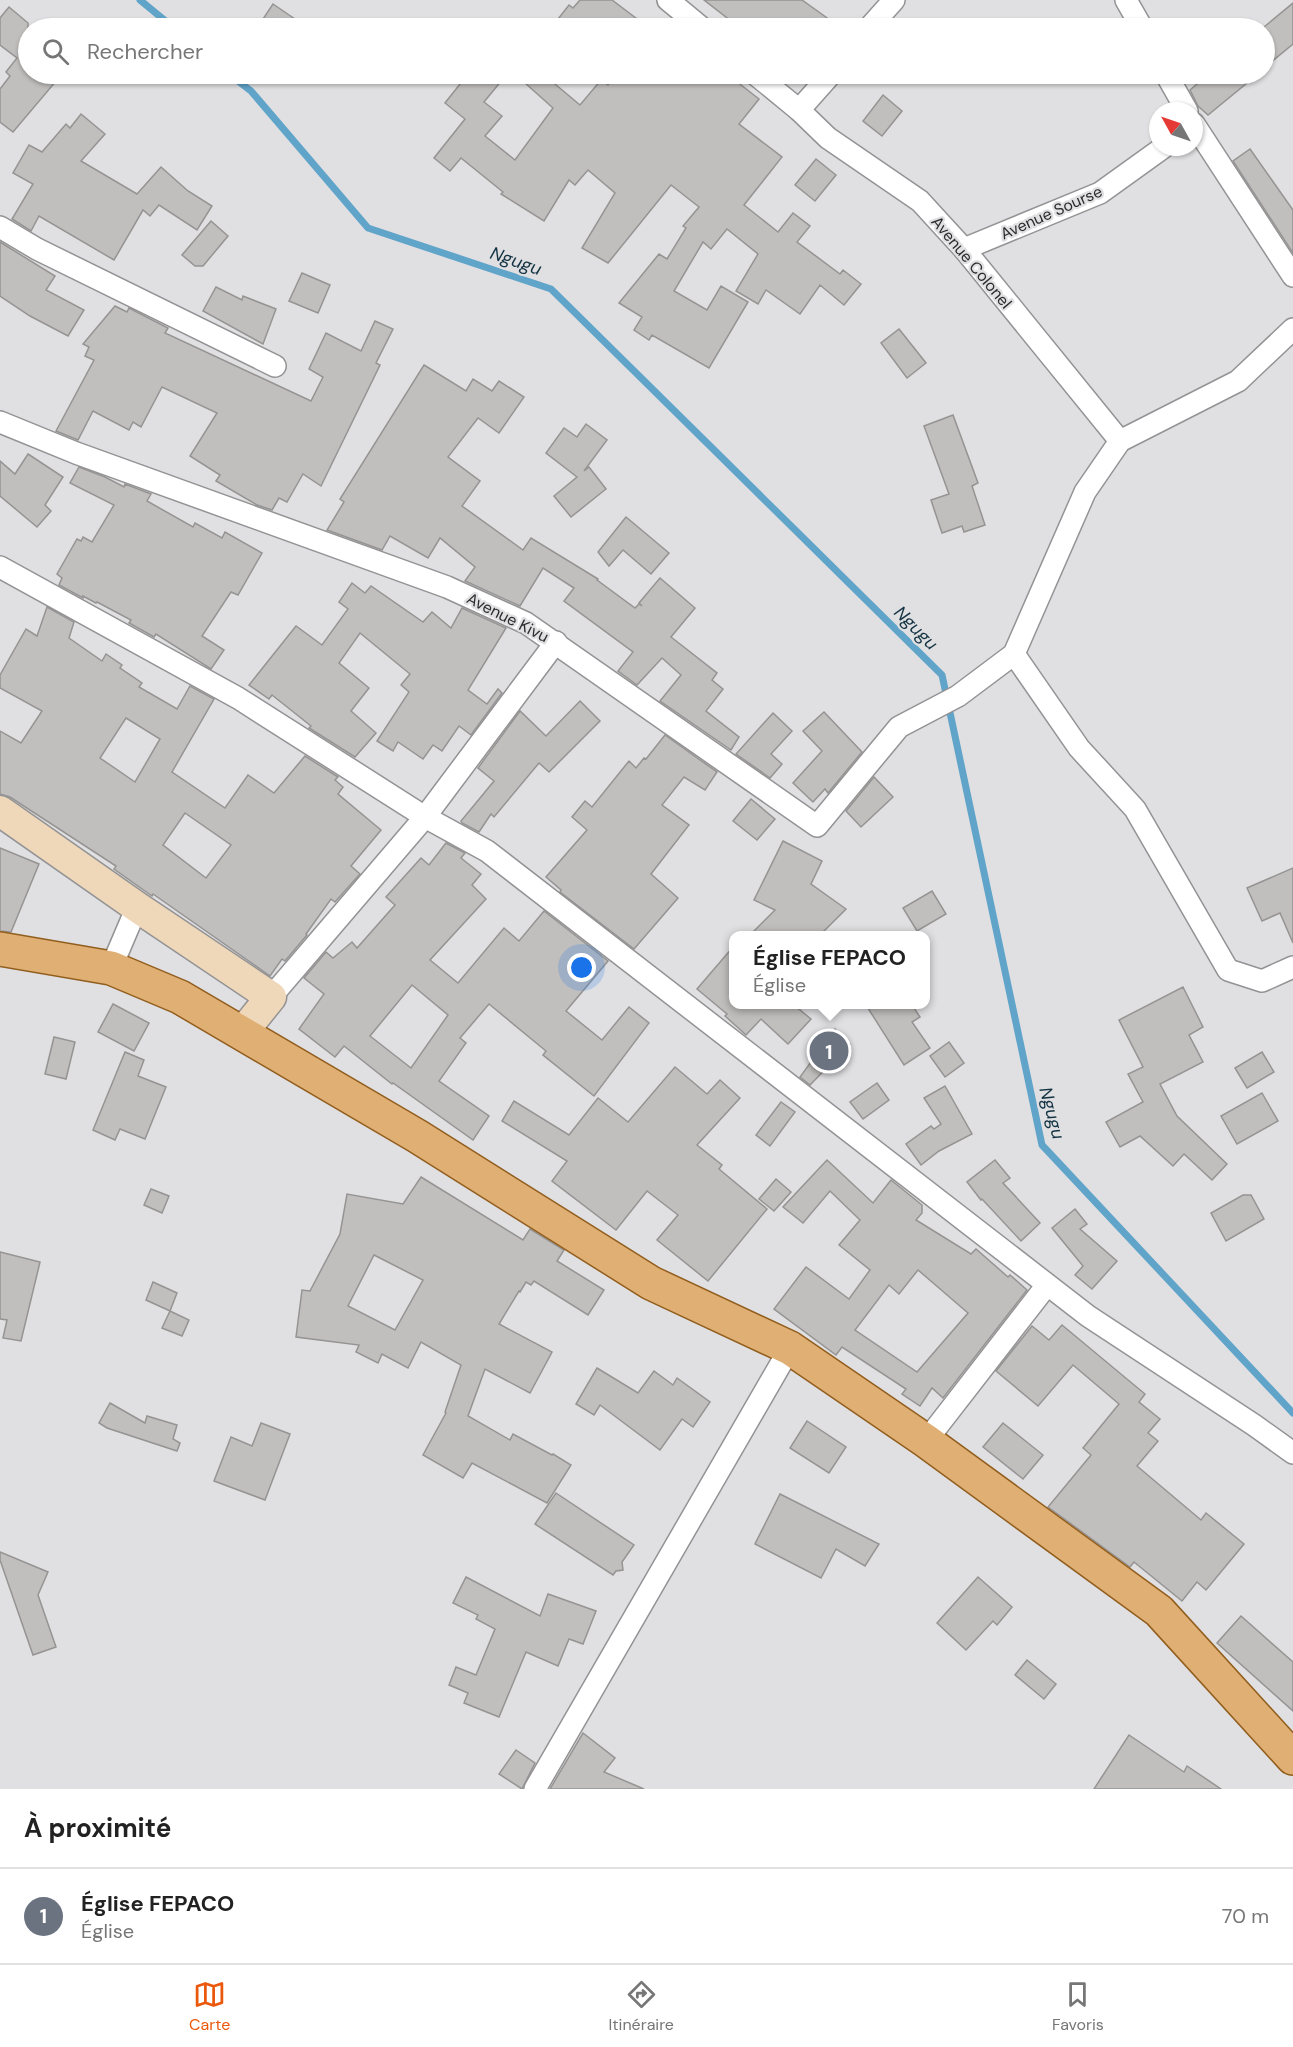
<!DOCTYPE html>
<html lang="fr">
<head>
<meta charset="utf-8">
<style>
  :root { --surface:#fff; --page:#f6f6f6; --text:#222; --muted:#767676; --line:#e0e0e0; --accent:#ea580c }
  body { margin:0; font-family:"DM Sans",sans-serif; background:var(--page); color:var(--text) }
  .compass { position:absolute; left:1149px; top:102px; width:54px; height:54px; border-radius:50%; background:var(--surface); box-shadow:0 2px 4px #0004; rotate:310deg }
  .you { position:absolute; left:582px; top:968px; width:21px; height:21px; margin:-15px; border:4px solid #fff; border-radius:50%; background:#1a73e8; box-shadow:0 0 0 9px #1a73e833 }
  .badge { display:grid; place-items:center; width:39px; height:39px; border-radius:50%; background:var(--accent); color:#fff; font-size:20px; font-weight:700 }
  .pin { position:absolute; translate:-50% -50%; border:3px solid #fff; box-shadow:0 2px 6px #0006 }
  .popup { position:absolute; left:729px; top:931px; width:201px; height:78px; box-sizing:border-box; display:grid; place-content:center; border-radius:12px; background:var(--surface); filter:drop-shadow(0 2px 4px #0005); font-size:20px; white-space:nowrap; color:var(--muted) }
  .popup b { font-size:22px; color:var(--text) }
  .popup::after { content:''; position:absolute; left:50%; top:100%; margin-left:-12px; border:12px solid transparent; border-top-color:var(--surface) }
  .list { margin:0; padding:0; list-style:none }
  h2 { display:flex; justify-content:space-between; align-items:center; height:78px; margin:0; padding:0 24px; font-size:26px }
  h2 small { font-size:20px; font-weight:400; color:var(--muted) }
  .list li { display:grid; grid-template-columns:39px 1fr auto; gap:18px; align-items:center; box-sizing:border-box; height:96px; padding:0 24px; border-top:2px solid var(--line) }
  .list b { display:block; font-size:22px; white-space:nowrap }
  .list p { margin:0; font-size:20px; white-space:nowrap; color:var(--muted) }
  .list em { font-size:20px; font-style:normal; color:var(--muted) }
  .icon { flex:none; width:33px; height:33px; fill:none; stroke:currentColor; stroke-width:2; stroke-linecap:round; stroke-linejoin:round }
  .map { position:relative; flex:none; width:1293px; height:1789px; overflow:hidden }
  .search { position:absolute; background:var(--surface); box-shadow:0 2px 4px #0004; left:18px; right:18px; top:18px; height:66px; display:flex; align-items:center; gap:15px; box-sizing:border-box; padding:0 21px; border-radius:33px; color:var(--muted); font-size:22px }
  .sheet { height:174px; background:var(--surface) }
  nav { display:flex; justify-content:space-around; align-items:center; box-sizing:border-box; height:84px; border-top:2px solid var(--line); background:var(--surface); font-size:16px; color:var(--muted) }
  nav a { display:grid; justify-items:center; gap:3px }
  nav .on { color:var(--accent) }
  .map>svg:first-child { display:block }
</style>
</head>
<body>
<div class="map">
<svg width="1293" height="1789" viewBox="0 0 1293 1789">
  <rect width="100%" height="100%" fill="#e0e0e2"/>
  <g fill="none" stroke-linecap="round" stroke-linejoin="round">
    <g stroke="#60a4c9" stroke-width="7">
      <path d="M 140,0 L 174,28"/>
      <path d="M 229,74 L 251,91 L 368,228 L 551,289 L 942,675 L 1042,1145 L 1293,1413"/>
    </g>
  </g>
  <g fill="#c0bfbd" stroke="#959493" stroke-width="1.5" fill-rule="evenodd">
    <path d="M 580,0 L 612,0 L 649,28 L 551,28 L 569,5 L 573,8 Z"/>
    <path d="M 704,0 L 802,0 L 841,28 L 740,28 Z"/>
    <path d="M 1293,3 L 1293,44 L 1264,68 L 1264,27 Z"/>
    <path d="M 273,4 L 308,28 L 276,28 L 263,19 Z"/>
    <path d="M 9,7 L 28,23 L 28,74 L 62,74 L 13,132 L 0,122 L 0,89 L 10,76 L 6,72 L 17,58 L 0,45 L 0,18 Z"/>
    <path d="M 468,74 L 507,74 L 484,102 L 502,116 L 485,136 L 515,160 L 553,108 L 515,74 L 543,74 L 580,105 L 601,80 L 608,85 L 617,74 L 727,74 L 759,99 L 739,124 L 782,157 L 744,205 L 778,232 L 793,213 L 810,226 L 797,242 L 840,274 L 843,270 L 861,284 L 844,305 L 820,285 L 800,314 L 766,290 L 758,304 L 736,291 L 758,254 L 727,229 L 711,249 L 703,242 L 674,291 L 707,310 L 721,286 L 748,302 L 709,368 L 652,335 L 649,340 L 634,330 L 642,317 L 619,303 L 659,254 L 667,259 L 686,228 L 683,226 L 699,207 L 671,185 L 608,263 L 582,248 L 615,193 L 588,170 L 575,185 L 569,180 L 544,221 L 501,194 L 503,192 L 461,158 L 450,171 L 434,158 L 465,119 L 445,103 Z"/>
    <path d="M 1209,74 L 1258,74 L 1208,115 L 1198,106 L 1190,90 Z"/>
    <path d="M 883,95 L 902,111 L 882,136 L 863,121 Z"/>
    <path d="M 81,114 L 105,134 L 81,161 L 137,194 L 161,167 L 188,191 L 212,206 L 197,230 L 159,205 L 150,216 L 143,210 L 114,260 L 39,216 L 31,231 L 12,219 L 33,184 L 13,173 L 29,145 L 42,152 L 66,124 L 70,128 Z"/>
    <path d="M 1250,149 L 1293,210 L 1293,253 L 1233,161 Z"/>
    <path d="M 816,159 L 836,175 L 815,201 L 795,185 Z"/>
    <path d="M 211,221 L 228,236 L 203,266 L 195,266 L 182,255 Z"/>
    <path d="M 0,242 L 55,276 L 46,290 L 84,310 L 68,336 L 30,316 L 0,296 Z"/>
    <path d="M 302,273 L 330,285 L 318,313 L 289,301 Z"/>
    <path d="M 216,287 L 242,300 L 243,296 L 276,309 L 263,344 L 203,311 Z"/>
    <path d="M 115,306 L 127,312 L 129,308 L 168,328 L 165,333 L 311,401 L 323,377 L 309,369 L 326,333 L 361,351 L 375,321 L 393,329 L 376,363 L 380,365 L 321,486 L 303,474 L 287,502 L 279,498 L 272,510 L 257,505 L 216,481 L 220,475 L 190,456 L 217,413 L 162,387 L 141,427 L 133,422 L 129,430 L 93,411 L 78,440 L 56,431 L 94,360 L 85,356 L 89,347 L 83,344 Z"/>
    <path d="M 899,329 L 926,363 L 907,378 L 881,343 Z"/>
    <path d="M 424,365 L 466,391 L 473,379 L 492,391 L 499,381 L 524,397 L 499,433 L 478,418 L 448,457 L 480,481 L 462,506 L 523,550 L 531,538 L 598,579 L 597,580 L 635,608 L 639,604 L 642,606 L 639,603 L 660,578 L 695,608 L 671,637 L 717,673 L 712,680 L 723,689 L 706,711 L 739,737 L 731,750 L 660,701 L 681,675 L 662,658 L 637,685 L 618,671 L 633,652 L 564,601 L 574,588 L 543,568 L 520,606 L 465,581 L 475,567 L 440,538 L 428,558 L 390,536 L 382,550 L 327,530 L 344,502 L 340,499 Z"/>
    <path d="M 953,415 L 978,483 L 972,486 L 985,525 L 964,532 L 962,526 L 942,533 L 931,500 L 949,494 L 924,426 Z"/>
    <path d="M 586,424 L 607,440 L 584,471 L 589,467 L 606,489 L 571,517 L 554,496 L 577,477 L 546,453 L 564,428 L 577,437 Z"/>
    <path d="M 28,454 L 63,477 L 45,505 L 51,511 L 37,527 L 0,496 L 0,461 L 15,474 Z"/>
    <path d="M 79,467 L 105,477 L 124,487 L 125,484 L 151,494 L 147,501 L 193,527 L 195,523 L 222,538 L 225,532 L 262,553 L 238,595 L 231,592 L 202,636 L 224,650 L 211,669 L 156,634 L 154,637 L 129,623 L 131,620 L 97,602 L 96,603 L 83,596 L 83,598 L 59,585 L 62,578 L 57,574 L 77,539 L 81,541 L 83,537 L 92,542 L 114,505 L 70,483 Z"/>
    <path d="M 626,517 L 669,553 L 651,574 L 623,550 L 609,566 L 598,552 Z"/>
    <path d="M 352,583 L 365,593 L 371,586 L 423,622 L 432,612 L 451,628 L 462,608 L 506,628 L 468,690 L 487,704 L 498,689 L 502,693 L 471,735 L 459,726 L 442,751 L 433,745 L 423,759 L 398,742 L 393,751 L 377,741 L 409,692 L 401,685 L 410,674 L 360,633 L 339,663 L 369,688 L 351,711 L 376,733 L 355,757 L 309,728 L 311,726 L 272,695 L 269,699 L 249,685 L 296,626 L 322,645 L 348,609 L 339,602 Z"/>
    <path d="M 47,607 L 74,622 L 69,638 L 102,661 L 106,654 L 122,665 L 120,668 L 142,683 L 139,687 L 177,709 L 190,686 L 214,699 L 172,772 L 225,808 L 248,775 L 274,793 L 305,756 L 338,777 L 335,780 L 343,787 L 338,794 L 381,830 L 351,866 L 360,874 L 335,902 L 331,899 L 306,934 L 307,935 L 285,961 L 282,959 L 270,976 L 153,894 L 152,896 L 114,869 L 116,866 L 10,797 L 0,794 L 0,731 L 21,743 L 42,711 L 0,688 L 0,675 L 26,629 L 37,636 ZM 126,718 L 160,739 L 135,782 L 100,758 ZM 185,813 L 231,845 L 206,878 L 163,845 Z"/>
    <path d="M 580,701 L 600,721 L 549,772 L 539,763 L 494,817 L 491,814 L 479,832 L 462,823 L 461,821 L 494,781 L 478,768 L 520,711 L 546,736 Z"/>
    <path d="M 824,712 L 862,752 L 828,793 L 825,789 L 813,802 L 793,783 L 822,751 L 803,731 Z"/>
    <path d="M 773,713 L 792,731 L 771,754 L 782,764 L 770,778 L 736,754 Z"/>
    <path d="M 665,735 L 717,772 L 705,790 L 684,777 L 662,805 L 689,825 L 651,874 L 678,898 L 634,949 L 560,892 L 561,890 L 546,877 L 587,830 L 572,817 L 585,801 L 592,807 L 629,761 L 636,768 L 644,758 L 646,759 Z"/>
    <path d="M 874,777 L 893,797 L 861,827 L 846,811 Z"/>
    <path d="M 751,799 L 775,819 L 757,840 L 733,821 Z"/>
    <path d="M 783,841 L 822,861 L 811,884 L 846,909 L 819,936 L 749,936 L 775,910 L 754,900 Z"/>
    <path d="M 446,843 L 465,853 L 461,858 L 481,874 L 472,885 L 486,899 L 430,960 L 458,983 L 504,928 L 519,941 L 544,911 L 608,961 L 566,1011 L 602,1040 L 629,1007 L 649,1023 L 594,1096 L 543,1055 L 546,1051 L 489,1004 L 460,1038 L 466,1043 L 439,1081 L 489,1116 L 473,1140 L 393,1083 L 392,1084 L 344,1046 L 335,1057 L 299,1029 L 324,994 L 304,978 L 326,952 L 333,958 L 352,942 L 357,948 L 395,905 L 386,897 L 421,858 L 429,865 ZM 412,985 L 448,1015 L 411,1068 L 370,1036 Z"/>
    <path d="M 0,848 L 39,864 L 11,932 L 0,931 Z"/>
    <path d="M 1293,868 L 1293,943 L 1280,913 L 1262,921 L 1247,888 Z"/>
    <path d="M 932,891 L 946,914 L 917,931 L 903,908 Z"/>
    <path d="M 733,947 L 733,1005 L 794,1005 L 811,1019 L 788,1044 L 761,1019 L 746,1035 L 725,1016 L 727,1014 L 697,989 Z"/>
    <path d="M 1183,987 L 1203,1027 L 1189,1035 L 1203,1062 L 1160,1084 L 1177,1116 L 1227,1164 L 1212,1180 L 1184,1154 L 1173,1166 L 1140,1136 L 1120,1147 L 1106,1122 L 1143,1102 L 1128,1074 L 1143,1067 L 1119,1020 Z"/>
    <path d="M 113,1004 L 149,1023 L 134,1051 L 98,1032 Z"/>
    <path d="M 866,1005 L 912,1005 L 920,1017 L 912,1022 L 930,1048 L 904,1065 Z"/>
    <path d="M 835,1029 L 850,1044 L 810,1085 L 800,1077 Z"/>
    <path d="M 54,1037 L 75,1042 L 66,1079 L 45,1074 Z"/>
    <path d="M 949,1042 L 964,1063 L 945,1077 L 930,1056 Z"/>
    <path d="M 125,1052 L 144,1060 L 138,1076 L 166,1087 L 145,1139 L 120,1129 L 115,1140 L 93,1130 Z"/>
    <path d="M 1262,1052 L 1274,1072 L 1247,1088 L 1235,1068 Z"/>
    <path d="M 675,1067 L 707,1094 L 720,1080 L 740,1098 L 697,1145 L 722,1165 L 719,1169 L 767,1209 L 708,1281 L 657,1240 L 678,1215 L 647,1191 L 616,1230 L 552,1181 L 567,1161 L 502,1121 L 514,1101 L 569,1135 L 598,1098 L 628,1122 Z"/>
    <path d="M 877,1083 L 889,1100 L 863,1119 L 850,1102 Z"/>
    <path d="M 945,1086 L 972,1134 L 939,1151 L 921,1165 L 906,1144 L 931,1126 L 934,1129 L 941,1124 L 924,1098 Z"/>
    <path d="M 1262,1093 L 1278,1121 L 1237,1144 L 1221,1116 Z"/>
    <path d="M 781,1102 L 795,1112 L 770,1146 L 756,1135 Z"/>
    <path d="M 827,1160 L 873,1203 L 891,1180 L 922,1205 L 922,1213 L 916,1220 L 971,1254 L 976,1249 L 1008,1277 L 1010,1275 L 1027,1290 L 943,1398 L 932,1388 L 920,1406 L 902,1394 L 906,1389 L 842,1347 L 836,1355 L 774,1309 L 806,1267 L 849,1299 L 870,1270 L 839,1245 L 860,1220 L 830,1191 L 803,1223 L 783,1207 ZM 918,1270 L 968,1313 L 917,1372 L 855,1330 L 889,1285 L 899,1294 Z"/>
    <path d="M 995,1160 L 1010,1178 L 1003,1183 L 1040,1223 L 1021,1241 L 982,1199 L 981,1200 L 967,1182 Z"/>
    <path d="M 421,1177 L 523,1240 L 530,1229 L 564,1250 L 557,1261 L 604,1290 L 588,1315 L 534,1281 L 531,1285 L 526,1282 L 520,1292 L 519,1291 L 499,1324 L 552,1352 L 530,1393 L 485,1369 L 468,1416 L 510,1440 L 513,1434 L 552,1455 L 553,1454 L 571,1465 L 547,1503 L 472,1463 L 463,1478 L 423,1455 L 446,1413 L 445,1412 L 461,1365 L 421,1342 L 408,1368 L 382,1354 L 378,1363 L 356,1352 L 359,1345 L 296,1337 L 302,1290 L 310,1291 L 340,1234 L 347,1194 L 403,1204 ZM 374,1255 L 423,1280 L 395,1330 L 348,1306 Z"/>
    <path d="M 776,1179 L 791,1192 L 774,1211 L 759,1199 Z"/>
    <path d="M 151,1189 L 169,1196 L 162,1213 L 144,1205 Z"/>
    <path d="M 1243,1195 L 1251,1195 L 1264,1219 L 1226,1241 L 1211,1213 Z"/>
    <path d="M 1075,1209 L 1087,1224 L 1080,1229 L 1117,1261 L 1092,1289 L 1075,1275 L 1083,1266 L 1052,1228 Z"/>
    <path d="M 0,1252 L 40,1262 L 21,1341 L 3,1338 L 7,1320 L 0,1319 Z"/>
    <path d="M 153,1282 L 177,1293 L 170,1311 L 146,1300 Z"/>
    <path d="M 170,1311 L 189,1320 L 182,1336 L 162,1328 Z"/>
    <path d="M 1062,1325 L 1145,1394 L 1139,1402 L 1160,1419 L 1148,1433 L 1158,1441 L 1137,1466 L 1201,1520 L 1206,1513 L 1244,1544 L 1206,1590 L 1197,1582 L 1182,1601 L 1134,1562 L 1130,1567 L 1048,1507 L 1091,1455 L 1083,1448 L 1119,1404 L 1073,1365 L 1038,1406 L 996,1371 L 1032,1326 L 1049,1340 Z"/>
    <path d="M 597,1368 L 638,1393 L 654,1371 L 673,1385 L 677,1378 L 710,1402 L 693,1427 L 682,1419 L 660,1450 L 600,1405 L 594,1415 L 576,1404 Z"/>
    <path d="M 110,1403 L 145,1423 L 147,1416 L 177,1425 L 173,1439 L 180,1443 L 177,1451 L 107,1428 L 99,1423 Z"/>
    <path d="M 807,1421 L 846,1447 L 829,1473 L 790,1448 Z"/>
    <path d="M 261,1423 L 290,1434 L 265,1500 L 214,1481 L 231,1437 L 252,1446 Z"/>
    <path d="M 1003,1423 L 1043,1455 L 1023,1479 L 983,1447 Z"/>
    <path d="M 556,1493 L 634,1545 L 622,1562 L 623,1570 L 616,1571 L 613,1575 L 535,1524 Z"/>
    <path d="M 780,1494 L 879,1544 L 865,1566 L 836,1549 L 821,1578 L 755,1544 Z"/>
    <path d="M 0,1552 L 48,1572 L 38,1595 L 56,1647 L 33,1655 L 0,1560 Z"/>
    <path d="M 466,1577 L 540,1616 L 548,1594 L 596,1611 L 583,1644 L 569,1639 L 558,1666 L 526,1652 L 499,1717 L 464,1703 L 468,1693 L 449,1685 L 456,1667 L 476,1675 L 495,1629 L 476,1619 L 478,1615 L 453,1603 Z"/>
    <path d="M 978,1577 L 1012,1607 L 997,1625 L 993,1621 L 966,1650 L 937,1623 Z"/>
    <path d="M 1241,1616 L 1293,1662 L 1293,1711 L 1217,1643 Z"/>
    <path d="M 1027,1660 L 1056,1684 L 1044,1699 L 1015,1675 Z"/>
    <path d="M 583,1733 L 615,1758 L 604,1772 L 644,1789 L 550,1789 Z"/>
    <path d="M 1129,1735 L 1184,1772 L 1187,1766 L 1221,1789 L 1094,1789 Z"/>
    <path d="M 516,1750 L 535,1763 L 522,1789 L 499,1774 Z"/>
  </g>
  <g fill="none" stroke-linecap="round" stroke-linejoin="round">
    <g stroke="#939395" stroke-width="24">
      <g id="street">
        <path d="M 668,0 L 702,28"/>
        <path d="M 1126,0 L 1142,28"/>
        <path d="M 869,28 L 894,0"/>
        <path d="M 755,74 L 799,110 L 828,138 L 920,201 L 964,249 L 1120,441"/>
        <path d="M 1166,74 L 1187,111"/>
        <path d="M 799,110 L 831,74"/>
        <path d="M 1194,124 L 1293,276"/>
        <path d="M 0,227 L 37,249 L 275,366"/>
        <path d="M 964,249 L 1100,193 L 1164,147"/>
        <path d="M 0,422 L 76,453 L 447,587 L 526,623 L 817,826 L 899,727 L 958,696 L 1014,654 L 1085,492 L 1120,441 L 1238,381 L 1293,329"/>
        <path d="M 0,567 L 238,698 L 425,817 L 487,851 L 1088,1316 L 1254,1425 L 1293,1453"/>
        <path d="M 1014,654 L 1079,748 L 1135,809 L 1228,970 L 1262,981 L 1293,967"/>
        <path d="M 111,968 L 137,907"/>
        <path d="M 271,997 L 425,817 L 556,642"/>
        <path d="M 926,1441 L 1047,1285"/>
        <path d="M 535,1789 L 790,1348"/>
      </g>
    </g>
    <g stroke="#939395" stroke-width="33">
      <path id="secondary" d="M 0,811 L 137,907 L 271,997 L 242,1033"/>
    </g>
    <g stroke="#925e1e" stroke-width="36">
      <path id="primary" d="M 0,949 L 111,968 L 180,997 L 417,1136 L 651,1283 L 790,1348 L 926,1441 L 1159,1611 L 1293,1758"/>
    </g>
    <use href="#street" stroke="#fff" stroke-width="21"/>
    <use href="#secondary" stroke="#efd7b9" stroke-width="30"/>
    <use href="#primary" stroke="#dfaf74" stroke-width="33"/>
  </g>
  <g text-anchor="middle" stroke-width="4.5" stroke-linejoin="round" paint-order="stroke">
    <g font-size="16" fill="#2b2b2c" stroke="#e0e0e2">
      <text transform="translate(1051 212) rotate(-24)" y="6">Avenue Sourse</text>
      <text transform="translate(972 262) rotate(50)" y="6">Avenue Colonel</text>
      <text transform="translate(508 617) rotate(27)" y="6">Avenue Kivu</text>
    </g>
    <g font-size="18" font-style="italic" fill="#133343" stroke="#e0e0e2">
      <text transform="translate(516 261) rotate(19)" y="6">Ngugu</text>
      <text transform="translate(916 628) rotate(45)" y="6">Ngugu</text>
      <text transform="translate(1052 1113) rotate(75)" y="6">Ngugu</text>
    </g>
  </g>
</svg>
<svg class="compass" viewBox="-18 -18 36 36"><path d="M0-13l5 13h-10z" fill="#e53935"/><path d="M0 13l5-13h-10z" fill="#767676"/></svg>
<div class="you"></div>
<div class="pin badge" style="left:829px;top:1051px;background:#6b7280">1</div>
<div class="popup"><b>Église FEPACO</b>Église</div>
<div class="search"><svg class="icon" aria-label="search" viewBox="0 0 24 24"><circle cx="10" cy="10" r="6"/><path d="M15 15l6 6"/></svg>Rechercher</div>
</div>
<section class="sheet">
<h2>À proximité<small></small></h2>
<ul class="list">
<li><span class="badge" style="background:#6b7280">1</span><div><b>Église FEPACO</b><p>Église</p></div><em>70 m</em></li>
</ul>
</section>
<nav>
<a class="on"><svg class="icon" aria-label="map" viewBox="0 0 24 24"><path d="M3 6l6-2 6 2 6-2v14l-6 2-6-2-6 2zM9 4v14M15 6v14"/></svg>Carte</a>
<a><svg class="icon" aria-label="directions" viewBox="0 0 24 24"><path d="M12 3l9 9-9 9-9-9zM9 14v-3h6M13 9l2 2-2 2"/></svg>Itinéraire</a>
<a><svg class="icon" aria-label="saved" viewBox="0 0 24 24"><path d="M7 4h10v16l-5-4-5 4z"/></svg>Favoris</a>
</nav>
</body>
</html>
